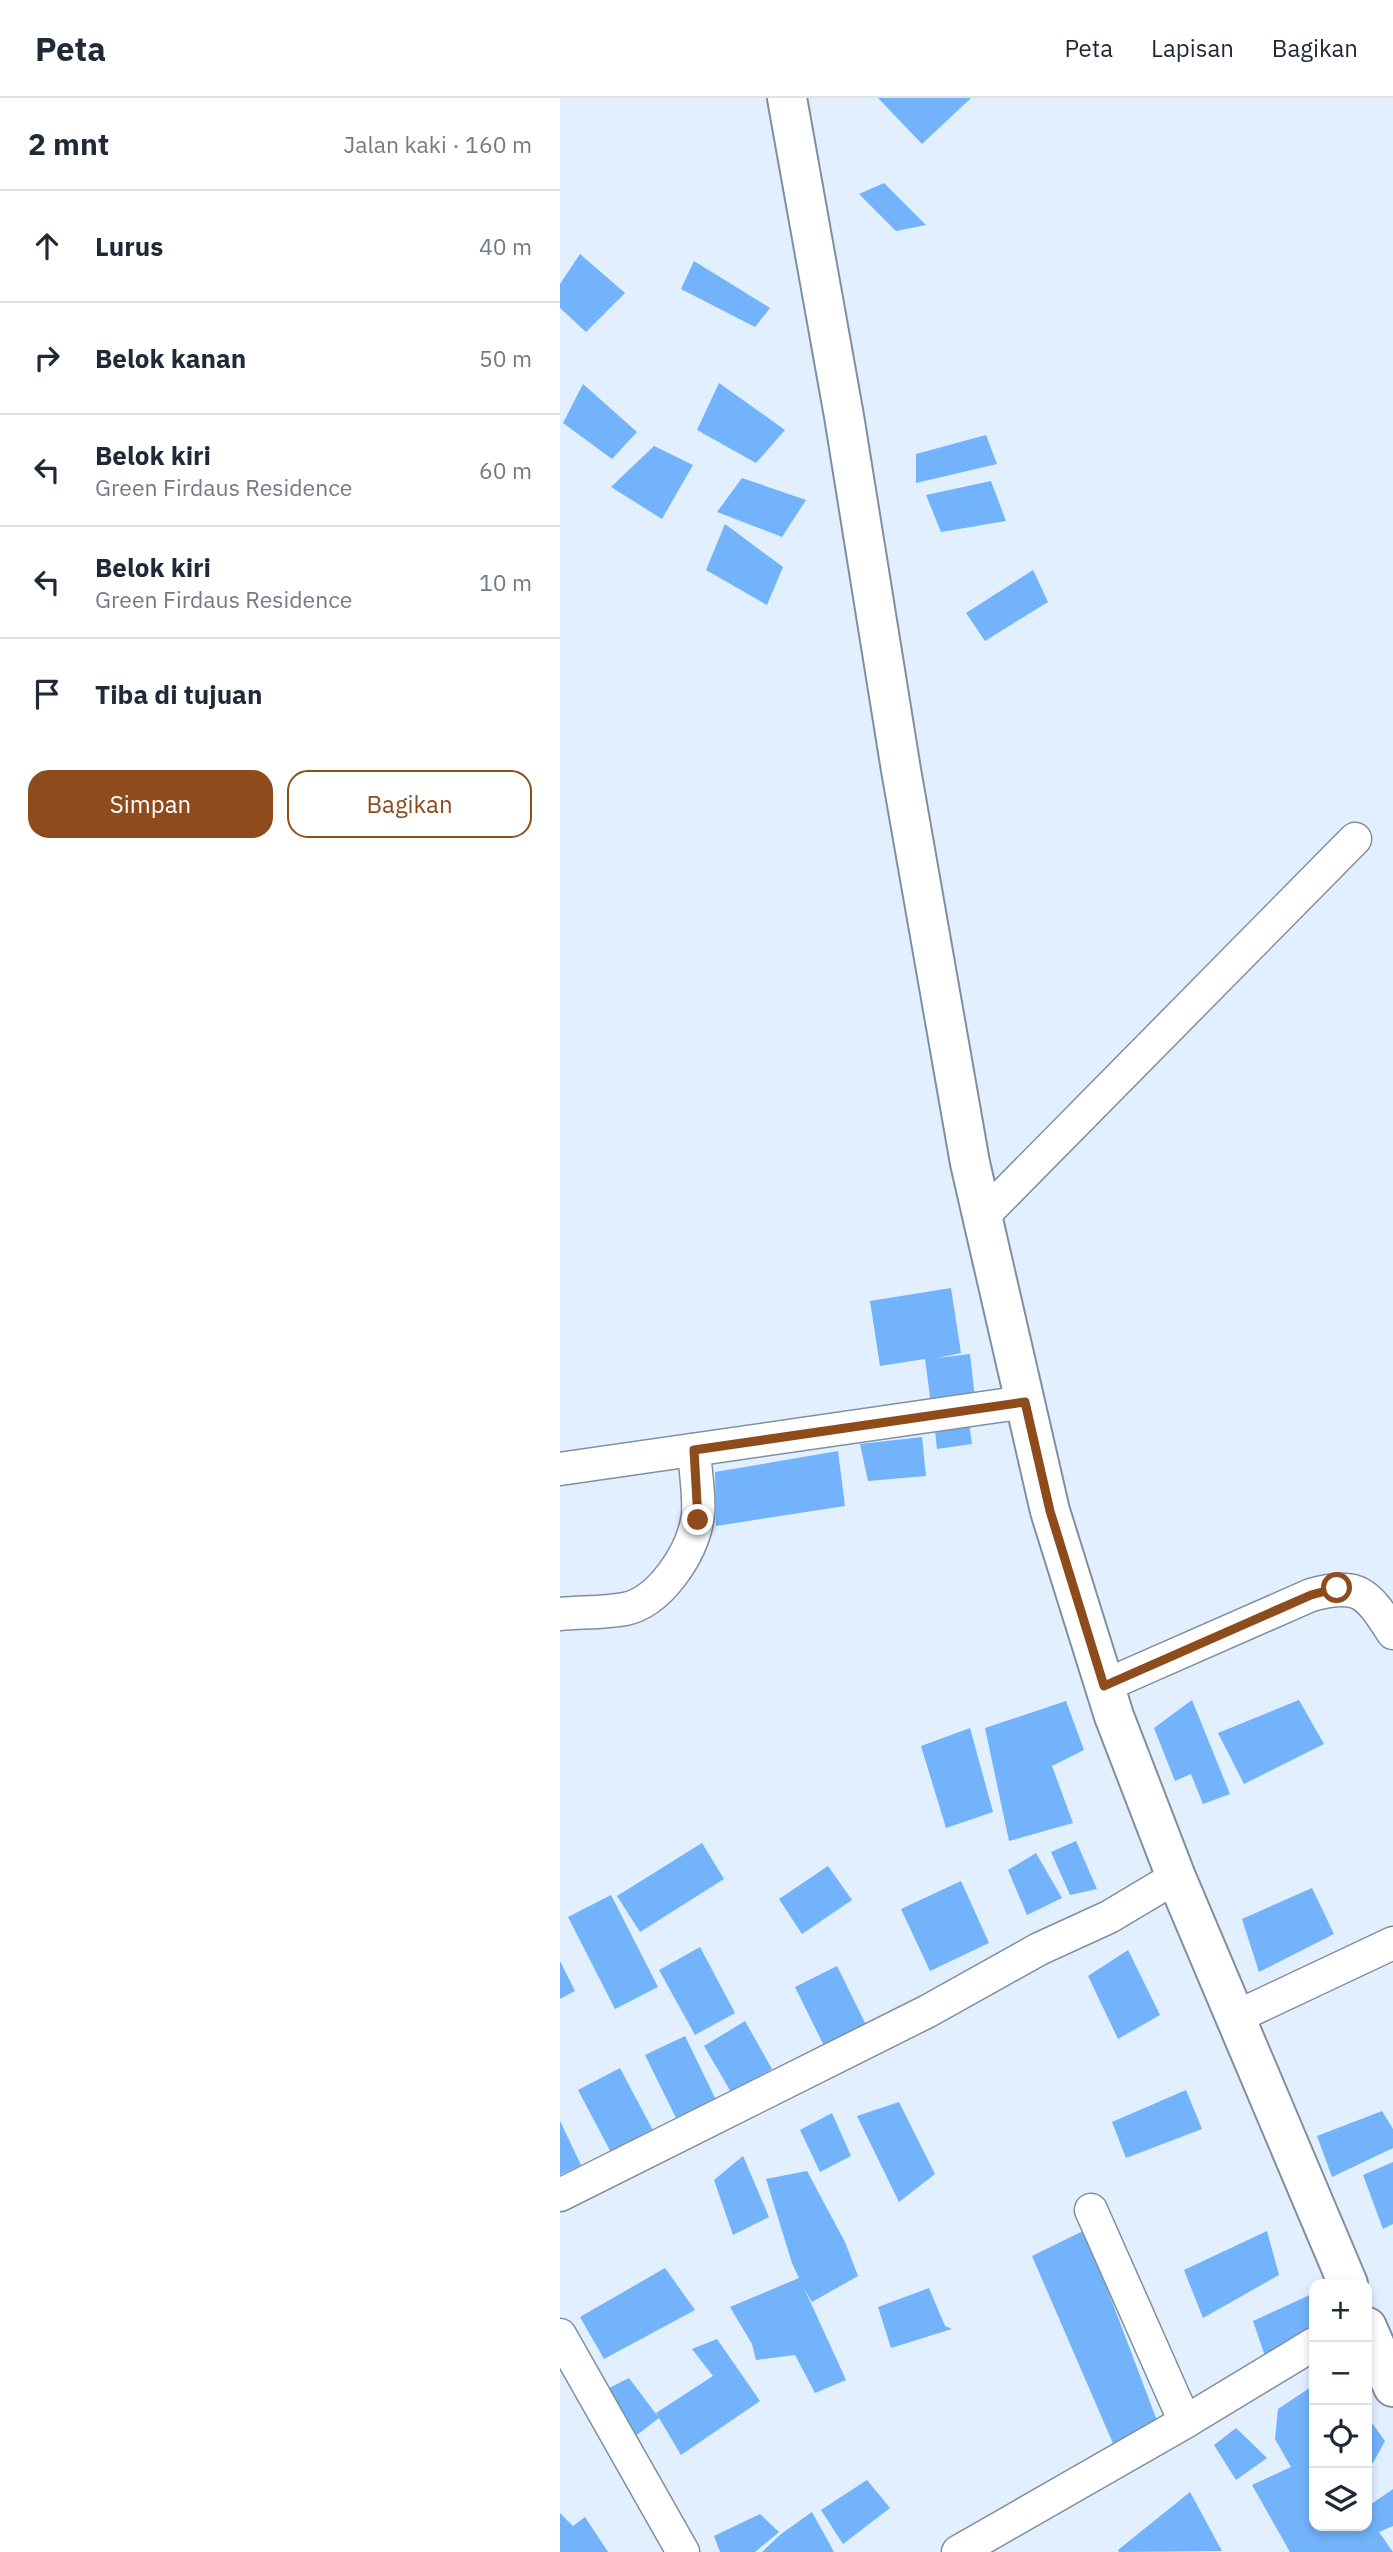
<!DOCTYPE html>
<html lang="id">
<head>
<meta charset="utf-8">
<style>
  :root { --surface:#fff; --page:#f6f6f7; --text:#1f2937; --muted:#747a83; --line:#e0e1e3; --accent:#8e4b1b }
  body { margin:0; font-family:"IBM Plex Sans",sans-serif; background:var(--page); color:var(--text) }
  .controls { position:absolute; right:21px; bottom:21px; display:grid; overflow:hidden; border-radius:14px; box-shadow:0 4px 10px #0003 }
  .controls button { width:63px; height:63px; display:grid; place-items:center; padding:0; border:0; border-bottom:2px solid var(--line); background:var(--surface); color:var(--text); font:35px sans-serif }
  .stop { position:absolute; width:21px; height:21px; margin:-16px; border:5px solid #8e4b1b; border-radius:50%; background:#fff }
  .stop.end { background:#8e4b1b; border-color:#fff; box-shadow:0 2px 7px #0008 }
  .list { margin:0; padding:0; list-style:none }
  h2 { display:flex; justify-content:space-between; align-items:center; height:91px; margin:0; padding:0 28px; font-size:30px }
  h2 small { font-size:23px; font-weight:400; color:var(--muted) }
  .list li { display:grid; grid-template-columns:46px 1fr auto; gap:21px; align-items:center; box-sizing:border-box; height:112px; padding:0 28px; border-top:2px solid var(--line) }
  .list b { display:block; font-size:26px; white-space:nowrap }
  .list p { margin:0; font-size:23px; white-space:nowrap; color:var(--muted) }
  .list em { font-size:23px; font-style:normal; color:var(--muted) }
  .actions { display:flex; gap:14px; padding:21px 28px }
  .actions a { flex:1; padding:16px 0; border:2px solid var(--accent); border-radius:21px; text-align:center; font-size:24px; color:var(--accent) }
  .actions .main { background:var(--accent); color:#fff }
  .icon { flex:none; width:38px; height:38px; fill:none; stroke:currentColor; stroke-width:2; stroke-linecap:round; stroke-linejoin:round }
  .map { position:relative; flex:none; width:833px; height:2454px; overflow:hidden }
  header { display:flex; align-items:center; gap:42px; box-sizing:border-box; height:98px; padding:0 35px; background:var(--surface); border-bottom:2px solid var(--line) }
  header strong { font-size:33px }
  nav { display:flex; gap:38px; margin-inline-start:auto; font-size:24px }
  main { display:flex }
  aside { flex:1; background:var(--surface) }
  .map>svg:first-child { display:block }
</style>
</head>
<body>
<header>
<strong>Peta</strong>
<nav><a>Peta</a><a>Lapisan</a><a>Bagikan</a></nav>
</header>
<main>
<aside>
<h2>2 mnt<small>Jalan kaki · 160 m</small></h2>
<ul class="list">
<li><svg class="icon" aria-label="ahead" viewBox="0 0 24 24"><path d="M12 20V5M6 11l6-6 6 6"/></svg><div><b>Lurus</b></div><em>40 m</em></li>
<li><svg class="icon" aria-label="right" viewBox="0 0 24 24"><path d="M7 20v-9h11M14 6l5 5-5 5"/></svg><div><b>Belok kanan</b></div><em>50 m</em></li>
<li><svg class="icon" aria-label="left" viewBox="0 0 24 24"><path d="M17 20v-9H6M10 6l-5 5 5 5"/></svg><div><b>Belok kiri</b><p>Green Firdaus Residence</p></div><em>60 m</em></li>
<li><svg class="icon" aria-label="left" viewBox="0 0 24 24"><path d="M17 20v-9H6M10 6l-5 5 5 5"/></svg><div><b>Belok kiri</b><p>Green Firdaus Residence</p></div><em>10 m</em></li>
<li><svg class="icon" aria-label="arrive" viewBox="0 0 24 24"><path d="M6 21V4h12l-3 4 3 4H6"/></svg><div><b>Tiba di tujuan</b></div></li>
</ul>
<div class="actions"><a class="main">Simpan</a><a>Bagikan</a></div>
</aside>
<div class="map">
<svg width="833" height="2454" viewBox="0 0 833 2454">
  <rect width="100%" height="100%" fill="#e2effe"/>
  <g fill="#72b3fb">
    <path d="M 318,0 L 411,0 L 362,46 Z"/>
    <path d="M 324,85 L 366,127 L 336,133 L 299,96 Z"/>
    <path d="M 20,156 L 65,195 L 26,234 L 0,210 L 0,186 Z"/>
    <path d="M 134,163 L 210,210 L 195,229 L 121,191 Z"/>
    <path d="M 159,285 L 225,332 L 196,365 L 137,332 Z"/>
    <path d="M 23,286 L 77,334 L 52,361 L 3,325 Z"/>
    <path d="M 426,337 L 437,366 L 356,385 L 356,356 Z"/>
    <path d="M 94,348 L 133,367 L 102,421 L 51,389 Z"/>
    <path d="M 182,380 L 246,402 L 222,439 L 157,414 Z"/>
    <path d="M 431,383 L 446,423 L 381,434 L 366,397 Z"/>
    <path d="M 165,426 L 223,469 L 207,507 L 146,472 Z"/>
    <path d="M 473,472 L 488,504 L 425,543 L 406,515 Z"/>
    <path d="M 391,1190 L 401,1255 L 377,1260 L 410,1256 L 415,1300 L 371,1306 L 365,1261 L 320,1268 L 310,1203 Z"/>
    <path d="M 408,1318 L 412,1346 L 377,1351 L 374,1323 Z"/>
    <path d="M 362,1339 L 366,1378 L 308,1383 L 300,1346 Z"/>
    <path d="M 278,1353 L 285,1408 L 156,1428 L 155,1374 Z"/>
    <path d="M 632,1602 L 670,1696 L 643,1706 L 631,1676 L 615,1683 L 594,1630 Z"/>
    <path d="M 739,1602 L 764,1646 L 684,1686 L 658,1635 Z"/>
    <path d="M 506,1603 L 524,1652 L 492,1668 L 513,1725 L 449,1743 L 425,1630 Z"/>
    <path d="M 410,1630 L 433,1714 L 386,1730 L 361,1648 Z"/>
    <path d="M 516,1743 L 537,1791 L 510,1797 L 491,1754 Z"/>
    <path d="M 142,1745 L 164,1781 L 80,1834 L 57,1798 Z"/>
    <path d="M 476,1755 L 502,1800 L 467,1817 L 448,1772 Z"/>
    <path d="M 268,1768 L 292,1802 L 242,1836 L 219,1801 Z"/>
    <path d="M 401,1783 L 429,1845 L 370,1873 L 341,1811 Z"/>
    <path d="M 752,1790 L 774,1836 L 699,1874 L 682,1821 Z"/>
    <path d="M 51,1797 L 98,1889 L 55,1911 L 8,1819 Z"/>
    <path d="M 140,1849 L 175,1915 L 135,1937 L 99,1872 Z"/>
    <path d="M 568,1852 L 600,1917 L 558,1941 L 528,1878 Z"/>
    <path d="M 0,1863 L 15,1893 L 0,1901 Z"/>
    <path d="M 277,1868 L 309,1933 L 267,1954 L 235,1889 Z"/>
    <path d="M 185,1923 L 212,1971 L 171,1994 L 144,1948 Z"/>
    <path d="M 125,1938 L 158,2006 L 119,2026 L 85,1957 Z"/>
    <path d="M 60,1970 L 98,2042 L 56,2064 L 18,1992 Z"/>
    <path d="M 626,1992 L 642,2031 L 566,2060 L 552,2024 Z"/>
    <path d="M 339,2004 L 375,2076 L 339,2104 L 297,2018 Z"/>
    <path d="M 822,2013 L 833,2031 L 833,2050 L 772,2079 L 757,2038 Z"/>
    <path d="M 272,2015 L 291,2058 L 260,2074 L 240,2032 Z"/>
    <path d="M 0,2023 L 21,2067 L 0,2077 Z"/>
    <path d="M 183,2058 L 209,2119 L 173,2137 L 154,2082 Z"/>
    <path d="M 833,2064 L 833,2126 L 823,2131 L 803,2077 Z"/>
    <path d="M 247,2073 L 285,2144 L 298,2178 L 252,2204 L 244,2190 L 286,2282 L 255,2295 L 235,2257 L 196,2262 L 192,2246 L 170,2209 L 239,2180 L 232,2165 L 206,2081 Z"/>
    <path d="M 525,2132 L 599,2328 L 555,2350 L 472,2158 Z"/>
    <path d="M 707,2133 L 719,2177 L 643,2220 L 624,2172 Z"/>
    <path d="M 105,2170 L 135,2212 L 44,2261 L 20,2219 Z"/>
    <path d="M 369,2190 L 385,2228 L 392,2231 L 331,2250 L 318,2209 Z"/>
    <path d="M 754,2195 L 754,2237 L 707,2264 L 693,2223 Z"/>
    <path d="M 157,2241 L 200,2303 L 121,2357 L 99,2320 L 73,2340 L 39,2295 L 69,2280 L 99,2320 L 96,2315 L 153,2278 L 132,2251 Z"/>
    <path d="M 754,2287 L 754,2428 L 807,2428 L 807,2409 L 833,2391 L 833,2428 L 819,2434 L 833,2454 L 730,2454 L 692,2387 L 731,2369 L 715,2341 L 718,2311 Z"/>
    <path d="M 807,2318 L 825,2343 L 813,2365 L 807,2359 Z"/>
    <path d="M 676,2330 L 707,2360 L 676,2382 L 654,2347 Z"/>
    <path d="M 307,2382 L 330,2410 L 283,2446 L 261,2412 Z"/>
    <path d="M 630,2394 L 662,2453 L 559,2454 L 558,2452 Z"/>
    <path d="M 252,2414 L 274,2454 L 202,2454 L 221,2436 Z"/>
    <path d="M 0,2415 L 13,2428 L 25,2419 L 48,2454 L 0,2454 Z"/>
    <path d="M 200,2416 L 219,2434 L 195,2454 L 160,2454 L 154,2438 Z"/>
  </g>
  <g fill="none" stroke-linecap="round" stroke-linejoin="round">
    <g stroke="#808fa0" stroke-width="35">
      <g id="minor">
        <path d="M 422,1119 L 795,741"/>
        <path d="M 0,1371 L 465,1304"/>
        <path d="M 0,1516 C 21,1514 44,1515 65,1511 C 100,1504 131,1456 137,1423 C 141,1406 135,1371 134,1352"/>
        <path d="M 544,1588 L 751,1497 C 800,1484 807,1495 833,1535"/>
        <path d="M 676,1919 L 833,1845"/>
        <path d="M 0,2097 L 368,1913 L 479,1851 L 549,1819 L 616,1779"/>
        <path d="M 531,2112 L 625,2324"/>
        <path d="M 0,2237 L 123,2454"/>
        <path d="M 398,2454 L 625,2324 L 754,2246"/>
      </g>
    </g>
    <g stroke="#808fa0" stroke-width="42">
      <g id="tertiary">
        <path d="M 227,0 L 284,318 L 341,672 L 410,1065 L 490,1413 L 554,1618 L 616,1779 L 788,2186"/>
        <path d="M 807,2229 L 833,2289"/>
      </g>
    </g>
    <use href="#minor" stroke="#fff" stroke-width="32"/>
    <use href="#tertiary" stroke="#fff" stroke-width="38"/>
  </g>
  <g fill="none" stroke-linecap="round" stroke-linejoin="round">
    <path stroke="#8e4b1b" stroke-width="9" d="M 138,1422 L 134,1352 L 465,1304 L 490,1413 L 544,1588 L 751,1497 L 777,1490"/>
  </g>
</svg>
<div class="controls">
<button>+</button>
<button>−</button>
<button><svg class="icon" aria-label="locate" viewBox="0 0 24 24"><circle cx="12" cy="12" r="6"/><path d="M12 2v4M12 18v4M2 12h4M18 12h4"/></svg></button>
<button><svg class="icon" aria-label="layers" viewBox="0 0 24 24"><path d="M12 4l9 5-9 5-9-5zM3 14l9 5 9-5"/></svg></button>
</div>
<div class="stop" style="left:777px;top:1490px"></div>
<div class="stop end" style="left:138px;top:1422px"></div>
</div>
</main>
</body>
</html>
